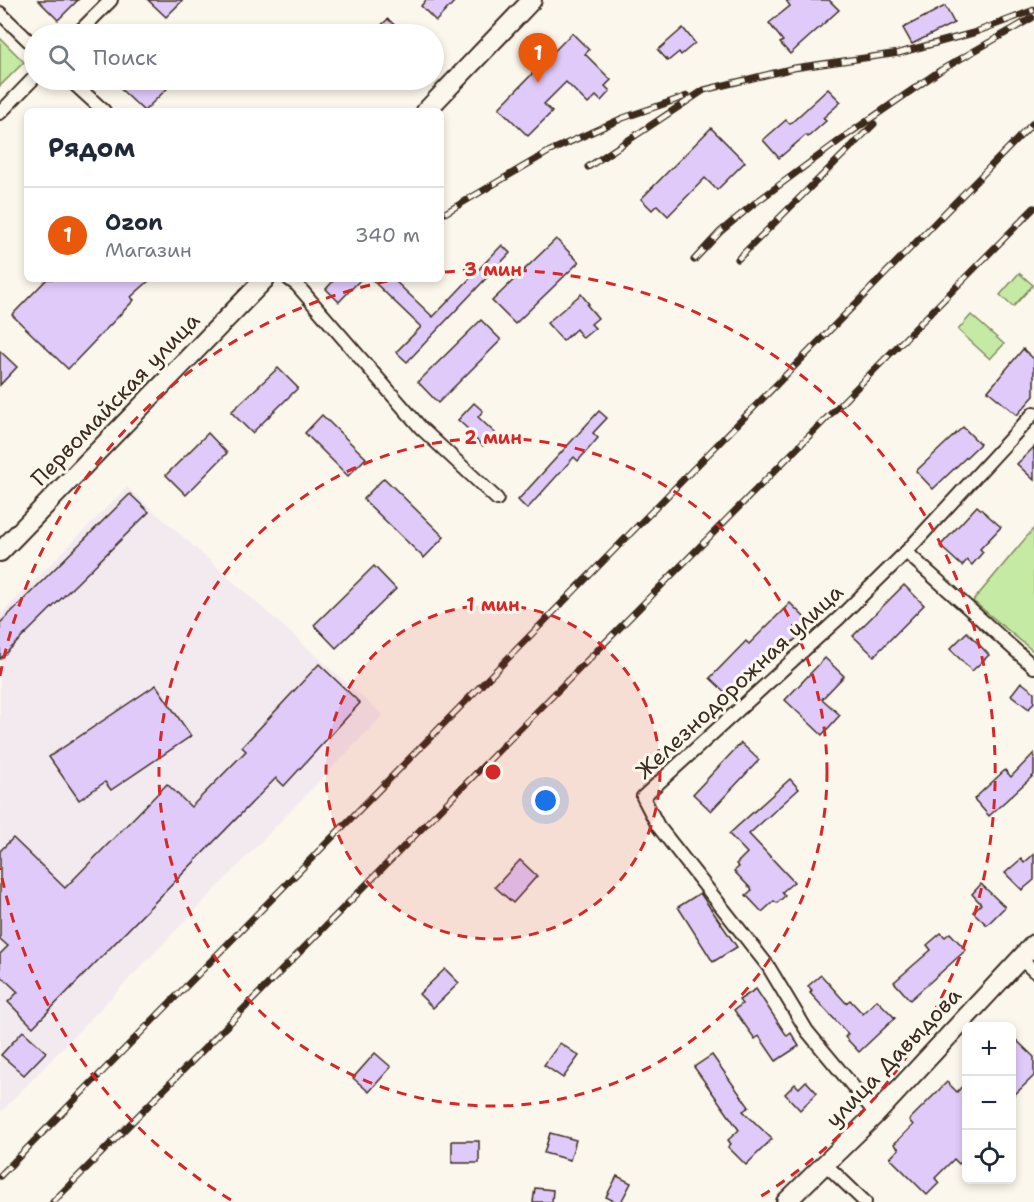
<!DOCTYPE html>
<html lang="ru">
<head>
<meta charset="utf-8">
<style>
  :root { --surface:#fff; --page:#f6f6f7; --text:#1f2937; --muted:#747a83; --line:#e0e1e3; --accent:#ea580c }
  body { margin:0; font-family:"Shantell Sans",sans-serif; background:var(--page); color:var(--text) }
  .controls { position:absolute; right:18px; bottom:18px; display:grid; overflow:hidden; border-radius:9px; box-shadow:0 3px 9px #0003 }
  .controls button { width:54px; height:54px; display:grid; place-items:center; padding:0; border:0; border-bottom:2px solid var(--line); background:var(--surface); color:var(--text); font:30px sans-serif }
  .you { position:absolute; left:546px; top:801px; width:21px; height:21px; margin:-15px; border:4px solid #fff; border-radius:50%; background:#1a73e8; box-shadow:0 0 0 9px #1a73e833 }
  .badge { display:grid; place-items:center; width:39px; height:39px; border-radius:50%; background:var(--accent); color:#fff; font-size:20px; font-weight:700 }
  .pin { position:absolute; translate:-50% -50px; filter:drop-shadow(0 2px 3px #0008) }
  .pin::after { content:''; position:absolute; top:32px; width:21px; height:18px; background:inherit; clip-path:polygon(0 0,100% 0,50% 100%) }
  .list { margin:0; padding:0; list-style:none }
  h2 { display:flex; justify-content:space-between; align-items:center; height:78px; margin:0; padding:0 24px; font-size:26px }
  h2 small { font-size:20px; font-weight:400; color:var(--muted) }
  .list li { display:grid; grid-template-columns:39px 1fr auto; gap:18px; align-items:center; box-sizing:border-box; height:96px; padding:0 24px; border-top:2px solid var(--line) }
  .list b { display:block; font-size:22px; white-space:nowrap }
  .list p { margin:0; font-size:20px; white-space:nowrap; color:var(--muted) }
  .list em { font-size:20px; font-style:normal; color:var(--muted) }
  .icon { flex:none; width:33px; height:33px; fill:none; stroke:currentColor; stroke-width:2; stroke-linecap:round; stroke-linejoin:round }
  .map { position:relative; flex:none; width:1034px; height:1202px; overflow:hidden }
  .search { position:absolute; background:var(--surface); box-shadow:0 3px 9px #0003; left:24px; top:24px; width:420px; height:66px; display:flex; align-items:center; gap:15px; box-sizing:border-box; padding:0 21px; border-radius:33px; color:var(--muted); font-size:22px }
  .panel { position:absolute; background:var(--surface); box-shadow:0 3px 9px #0003; left:24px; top:108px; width:420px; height:174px; border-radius:9px }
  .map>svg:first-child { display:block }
</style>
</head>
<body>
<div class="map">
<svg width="1034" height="1202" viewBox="0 0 1034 1202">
  <rect width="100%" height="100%" fill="#fbf7ec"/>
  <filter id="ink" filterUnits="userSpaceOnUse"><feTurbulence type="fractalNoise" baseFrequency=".0167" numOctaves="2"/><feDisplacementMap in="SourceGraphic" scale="12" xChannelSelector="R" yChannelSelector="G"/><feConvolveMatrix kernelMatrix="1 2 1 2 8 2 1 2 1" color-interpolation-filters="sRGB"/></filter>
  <g filter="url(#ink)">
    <path fill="#f3eaf0" d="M 127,487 L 383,715 L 0,1113 L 0,615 Z"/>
    <g fill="#c5eaa3" stroke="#808a60" stroke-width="1.5">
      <path d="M 0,38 L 24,62 L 0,86 Z"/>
      <path d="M 1019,273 L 1033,285 L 1013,307 L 1000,295 Z"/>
      <path d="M 971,315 L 1004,344 L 990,359 L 958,330 Z"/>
      <path d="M 1034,528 L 1034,652 L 973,601 Z"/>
    </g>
    <g fill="#e0cafa" stroke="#3b2a1e" stroke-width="1.5">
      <path d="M 38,0 L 78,0 L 58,20 Z"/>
      <path d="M 148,0 L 183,0 L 166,17 Z"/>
      <path d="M 426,0 L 456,0 L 436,21 L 421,6 Z"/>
      <path d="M 786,0 L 829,0 L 839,10 L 790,54 L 780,43 L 783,41 L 769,23 L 790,6 Z"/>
      <path d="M 945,6 L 954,23 L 912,44 L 903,28 Z"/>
      <path d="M 388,19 L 404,34 L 372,34 Z"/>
      <path d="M 683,28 L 695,43 L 681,55 L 679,52 L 668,61 L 658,50 Z"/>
      <path d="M 572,33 L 589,50 L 585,54 L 611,80 L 605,86 L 610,91 L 601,101 L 596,96 L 588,104 L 566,82 L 544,104 L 552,112 L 528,136 L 499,108 Z"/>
      <path d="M 111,80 L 176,80 L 144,111 Z"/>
      <path d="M 828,89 L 841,102 L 823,118 L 826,121 L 808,137 L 806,135 L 779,158 L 763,140 L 786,120 L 790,124 Z"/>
      <path d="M 711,128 L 745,162 L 717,190 L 705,178 L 668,216 L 657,205 L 652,210 L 641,199 Z"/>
      <path d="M 556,239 L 579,262 L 515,324 L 492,301 Z"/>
      <path d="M 502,245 L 510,253 L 407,362 L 396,352 L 421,327 L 371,279 L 393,279 L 433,317 Z"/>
      <path d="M 47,279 L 151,279 L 131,297 L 134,300 L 68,369 L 12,315 Z"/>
      <path d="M 335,279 L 361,279 L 339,302 L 326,289 Z"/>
      <path d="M 581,294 L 589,304 L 587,305 L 598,318 L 591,324 L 595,328 L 583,338 L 576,329 L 563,341 L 547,323 Z"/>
      <path d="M 481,320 L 501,340 L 438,403 L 418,382 Z"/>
      <path d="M 1023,349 L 1034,359 L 1034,396 L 1017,415 L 988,391 Z"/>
      <path d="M 0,351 L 17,367 L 0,385 Z"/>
      <path d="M 278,368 L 298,388 L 252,433 L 231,412 Z"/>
      <path d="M 474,403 L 483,411 L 478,417 L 495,433 L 483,446 L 467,431 L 469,430 L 458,420 Z"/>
      <path d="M 599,411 L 607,418 L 593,433 L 598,438 L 578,461 L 574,457 L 527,509 L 518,500 Z"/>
      <path d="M 322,415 L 366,458 L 348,476 L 305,433 Z"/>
      <path d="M 963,427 L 980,444 L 933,489 L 916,471 Z"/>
      <path d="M 208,433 L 227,453 L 186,495 L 166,475 Z"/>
      <path d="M 1034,447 L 1034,480 L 1017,464 Z"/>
      <path d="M 384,478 L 444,537 L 424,558 L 363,499 Z"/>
      <path d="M 130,494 L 149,512 L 0,659 L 0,623 Z"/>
      <path d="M 977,506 L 1001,527 L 980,549 L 983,552 L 972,565 L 967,560 L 962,566 L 940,546 Z"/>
      <path d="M 374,566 L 396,589 L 336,648 L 314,625 Z"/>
      <path d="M 904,585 L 924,605 L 874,656 L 853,636 Z"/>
      <path d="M 790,603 L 811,624 L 779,655 L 776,651 L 731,698 L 710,678 L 746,641 L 749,644 Z"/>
      <path d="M 967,632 L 989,655 L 972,671 L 950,649 Z"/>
      <path d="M 825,658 L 844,676 L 822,699 L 840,715 L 822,735 L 785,700 Z"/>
      <path d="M 319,664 L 360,703 L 284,786 L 276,778 L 33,1027 L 8,1002 L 18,992 L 0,975 L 0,954 L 8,946 L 0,939 L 0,851 L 13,838 L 65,888 L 167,784 L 191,807 L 246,751 L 242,747 Z"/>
      <path d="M 1021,682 L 1034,692 L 1034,702 L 1029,709 L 1011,695 Z"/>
      <path d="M 156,685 L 191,736 L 111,790 L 105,782 L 79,800 L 49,757 Z"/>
      <path d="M 741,743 L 759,760 L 711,811 L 693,794 Z"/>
      <path d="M 1034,753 L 1034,775 L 989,816 L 974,799 L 1005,770 L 1011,777 Z"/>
      <path d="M 790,779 L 799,789 L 749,834 L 794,882 L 782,892 L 785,896 L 777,903 L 774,901 L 762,912 L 746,895 L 752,890 L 734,871 L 739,867 L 736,864 L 747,853 L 729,834 Z"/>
      <path d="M 1034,854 L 1034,880 L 1022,890 L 1005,873 L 1021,859 L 1024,863 Z"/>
      <path d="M 520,860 L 537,876 L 513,903 L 495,887 Z"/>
      <path d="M 981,884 L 1005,907 L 987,925 L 973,912 L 981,904 L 972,894 Z"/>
      <path d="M 700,893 L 737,947 L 713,962 L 678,907 Z"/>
      <path d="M 941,933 L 945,937 L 950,933 L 966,950 L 910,1000 L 894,982 L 931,950 L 927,945 Z"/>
      <path d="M 445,969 L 459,983 L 433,1008 L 419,994 Z"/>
      <path d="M 821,975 L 846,1003 L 850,1000 L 863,1014 L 877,1000 L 895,1018 L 859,1052 L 845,1037 L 848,1034 L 810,993 L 812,990 L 808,986 Z"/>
      <path d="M 756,989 L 787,1036 L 791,1033 L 799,1046 L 776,1061 L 759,1036 L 755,1039 L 734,1010 L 742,1004 L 739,1000 Z"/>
      <path d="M 23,1031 L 46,1052 L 24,1075 L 1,1055 Z"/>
      <path d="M 1011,1035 L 1034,1057 L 1034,1076 L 1011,1098 Z"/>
      <path d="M 560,1043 L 579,1056 L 563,1078 L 544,1065 Z"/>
      <path d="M 375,1053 L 391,1067 L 369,1092 L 353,1078 Z"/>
      <path d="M 712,1055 L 749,1107 L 743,1111 L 772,1139 L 746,1165 L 728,1147 L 731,1144 L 728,1140 L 739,1130 L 694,1067 Z"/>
      <path d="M 806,1081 L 817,1093 L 800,1110 L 785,1094 L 795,1084 L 799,1088 Z"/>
      <path d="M 947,1082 L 957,1092 L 966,1082 L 966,1156 L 959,1164 L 954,1159 L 935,1178 L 939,1183 L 927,1195 L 890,1158 L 899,1149 L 894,1144 L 913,1125 L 909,1120 Z"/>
      <path d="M 550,1133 L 576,1140 L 570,1160 L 544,1153 Z"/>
      <rect x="452" y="1141" width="27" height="22"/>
      <path d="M 617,1176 L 631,1183 L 621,1202 L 616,1202 L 606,1197 Z"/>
      <path d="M 535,1188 L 553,1190 L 552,1202 L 533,1202 Z"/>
    </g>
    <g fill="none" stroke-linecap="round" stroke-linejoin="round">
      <g stroke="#3b2a1e" stroke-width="16">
        <g id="minor">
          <path d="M 0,13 L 34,46"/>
          <path d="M 77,34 L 111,0"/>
          <path d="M 70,80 L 104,111"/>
          <path d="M 0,113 L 34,78"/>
          <path d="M 289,279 L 297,285 L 421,428 L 497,499"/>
          <path d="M 906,552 L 1034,667"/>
          <path d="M 1020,958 L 1034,971"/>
          <path d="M 876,1114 L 807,1031 L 768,966 L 658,826 L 643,797 L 839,618 L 906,552 L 1034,413"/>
          <path d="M 824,1163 L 865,1202"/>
        </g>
      </g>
      <g stroke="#3b2a1e" stroke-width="22">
        <g id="secondary">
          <path d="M 426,111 L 532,0"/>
          <path d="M 0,552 L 265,279"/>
          <path d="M 786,1202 L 876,1114 L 1034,944"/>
        </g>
      </g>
      <use href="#minor" stroke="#fbf7ec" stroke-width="12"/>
      <use href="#secondary" stroke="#fbf7ec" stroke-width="18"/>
      <g stroke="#3b2a1e" stroke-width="7">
        <g id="rail">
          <path d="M 588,167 L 704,90 L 794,68 L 899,53 L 973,33 L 1034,10"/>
          <path d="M 445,213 L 550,151 L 623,118 L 687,96"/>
          <path d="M 738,259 L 874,124"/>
          <path d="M 694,260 L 720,232 L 751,206 L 847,135 L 941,70 L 1032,18"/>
          <path d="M 0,1176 L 1034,122"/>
          <path d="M 53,1202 L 1034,208"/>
        </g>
      </g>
      <use href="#rail" stroke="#fbf7ec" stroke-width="4.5" stroke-dasharray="14" stroke-linecap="butt"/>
    </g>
  </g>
  <circle cx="493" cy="772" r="167" fill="#d62828" fill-opacity=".12"/>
  <g fill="none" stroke="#d62828" stroke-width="3" stroke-dasharray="10 8">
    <circle cx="493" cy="772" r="167"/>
    <circle cx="493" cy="772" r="334"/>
    <path d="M231 1200A502 502 0 0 1 0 868M0 676A502 502 0 0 1 397 279M445 272A502 502 0 0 1 755 1200"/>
  </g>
  <g text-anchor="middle" stroke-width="6" stroke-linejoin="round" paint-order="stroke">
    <g font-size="22" fill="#3b2a1e" stroke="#fbf7ec">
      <text transform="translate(115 399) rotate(-46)" y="8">Первомайская улица</text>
      <text transform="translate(739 681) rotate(-43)" y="8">Железнодорожная улица</text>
      <text transform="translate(893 1057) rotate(-46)" y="8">улица Давыдова</text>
    </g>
  </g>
  <circle cx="493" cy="772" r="9" fill="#d62828" stroke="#fbf7ec" stroke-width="3"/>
  <g font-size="18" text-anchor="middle" font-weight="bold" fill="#d62828" stroke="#fbf7ec" stroke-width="6" stroke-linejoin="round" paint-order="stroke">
    <text x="493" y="276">3 мин</text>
    <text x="493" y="444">2 мин</text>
    <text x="493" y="611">1 мин</text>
  </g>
</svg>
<div class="controls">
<button>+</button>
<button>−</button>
<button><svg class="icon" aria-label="locate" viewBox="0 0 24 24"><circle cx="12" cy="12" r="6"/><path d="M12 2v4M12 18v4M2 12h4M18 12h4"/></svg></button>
</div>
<div class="you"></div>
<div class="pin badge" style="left:538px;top:83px">1</div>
<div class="search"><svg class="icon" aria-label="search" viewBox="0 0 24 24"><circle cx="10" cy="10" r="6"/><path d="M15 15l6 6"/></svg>Поиск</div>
<section class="panel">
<h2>Рядом<small></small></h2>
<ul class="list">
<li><span class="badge">1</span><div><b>Ozon</b><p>Магазин</p></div><em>340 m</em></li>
</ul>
</section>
</div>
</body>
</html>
